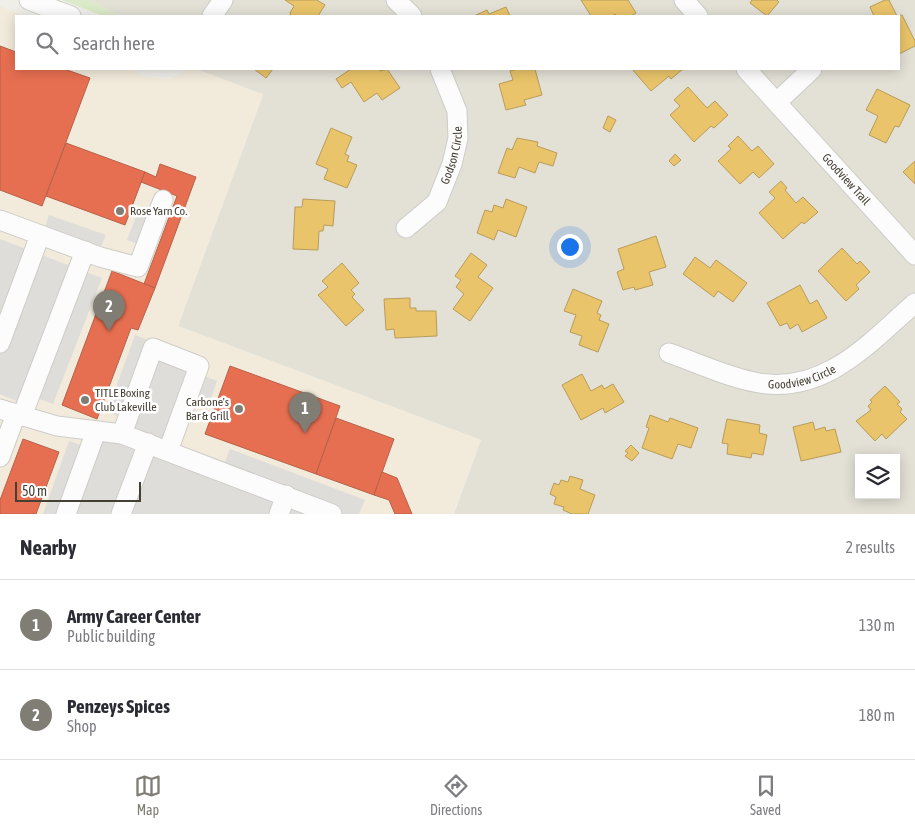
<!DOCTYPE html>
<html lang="en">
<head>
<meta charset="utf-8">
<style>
  :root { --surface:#fff; --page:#f2f2f3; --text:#2b2b33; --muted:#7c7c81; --line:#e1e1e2; --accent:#807d74 }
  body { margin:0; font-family:"Asap Condensed",sans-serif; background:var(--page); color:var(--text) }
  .controls { position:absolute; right:15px; bottom:15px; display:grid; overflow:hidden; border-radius:0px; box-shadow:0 2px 12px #0003 }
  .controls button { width:45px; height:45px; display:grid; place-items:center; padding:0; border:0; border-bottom:1px solid var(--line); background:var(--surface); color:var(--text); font:25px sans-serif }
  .scale { position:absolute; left:15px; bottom:12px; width:126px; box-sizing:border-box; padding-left:5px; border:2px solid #454035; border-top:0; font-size:14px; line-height:18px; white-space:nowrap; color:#454035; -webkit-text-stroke:4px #fff; paint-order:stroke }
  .you { position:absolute; left:569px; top:246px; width:18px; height:18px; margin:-12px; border:4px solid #fff; border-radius:50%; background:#1a73e8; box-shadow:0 0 0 8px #1a73e833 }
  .badge { display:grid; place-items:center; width:32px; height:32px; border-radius:50%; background:var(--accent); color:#fff; font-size:16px; font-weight:700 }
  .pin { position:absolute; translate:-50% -41px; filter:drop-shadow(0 1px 2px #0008) }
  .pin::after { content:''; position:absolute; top:26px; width:18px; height:15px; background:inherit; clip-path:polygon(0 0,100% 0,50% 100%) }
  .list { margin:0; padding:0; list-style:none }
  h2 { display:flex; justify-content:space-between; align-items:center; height:65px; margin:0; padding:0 20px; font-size:21px }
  h2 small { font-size:16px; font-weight:400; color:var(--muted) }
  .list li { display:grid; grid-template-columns:32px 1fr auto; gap:15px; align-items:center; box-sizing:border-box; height:90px; padding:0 20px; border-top:1px solid var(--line) }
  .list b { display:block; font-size:19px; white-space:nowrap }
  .list p { margin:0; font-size:16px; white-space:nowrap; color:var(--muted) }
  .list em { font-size:16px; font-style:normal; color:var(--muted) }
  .icon { flex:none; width:28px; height:28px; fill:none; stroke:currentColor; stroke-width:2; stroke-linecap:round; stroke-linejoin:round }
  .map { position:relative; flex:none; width:915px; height:514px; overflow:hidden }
  .search { position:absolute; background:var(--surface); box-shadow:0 2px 12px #0003; left:15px; right:15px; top:15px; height:55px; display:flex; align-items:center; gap:12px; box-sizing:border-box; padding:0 18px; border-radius:0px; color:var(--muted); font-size:19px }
  .sheet { height:245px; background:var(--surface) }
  nav { display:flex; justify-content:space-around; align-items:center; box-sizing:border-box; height:70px; border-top:1px solid var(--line); background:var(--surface); font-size:14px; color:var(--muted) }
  nav a { display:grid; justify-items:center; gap:2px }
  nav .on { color:var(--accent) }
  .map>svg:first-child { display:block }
</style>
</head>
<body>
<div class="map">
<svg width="915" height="514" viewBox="0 0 915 514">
  <rect width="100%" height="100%" fill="#efeee9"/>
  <path fill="#e3e0d6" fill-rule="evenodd" d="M 91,0 L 915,0 L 915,514 L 454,514 L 481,440 L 178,326 L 263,95 L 196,69 L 899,69 L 899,16 L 120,16 ZM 859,458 L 896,458 L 896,495 L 859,495 Z"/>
  <path fill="#f2ebdc" d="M 0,6 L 25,16 L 16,16 L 16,69 L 130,69 L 146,77 L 170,79 L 189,69 L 196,69 L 263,94 L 178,326 L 481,440 L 453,514 L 0,514 Z"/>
  <path fill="#dbeac9" d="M 62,0 L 91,0 L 120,16 L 103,16 Z"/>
  <g fill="#deddd9">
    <path d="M 139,209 L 150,213 L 139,244 L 127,240 Z"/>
    <path d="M 49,215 L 106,235 L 97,256 L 42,236 Z"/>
    <path d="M 0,239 L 102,278 L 53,404 L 23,393 L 19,402 L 0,394 Z"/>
    <path d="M 135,335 L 155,343 L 197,373 L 217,381 L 208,406 L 187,399 L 168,451 L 221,471 L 230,449 L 365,500 L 359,514 L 43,514 L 69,441 L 90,448 L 127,420 L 107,412 Z"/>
  </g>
  <g fill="#e9c46a" stroke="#b89c5a">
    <path d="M 285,0 L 317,0 L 325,5 L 318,16 L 291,16 L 290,13 L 294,6 Z"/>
    <path d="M 581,0 L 628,0 L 636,13 L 631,16 L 617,16 L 615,14 L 612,16 L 591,16 Z"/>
    <path d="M 752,0 L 777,0 L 779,2 L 767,16 L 750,3 Z"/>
    <path d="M 885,0 L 889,0 L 897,16 L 874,16 L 870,7 Z"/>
    <path d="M 506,7 L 510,16 L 476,15 L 487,10 L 489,14 Z"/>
    <path d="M 902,15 L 915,41 L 915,46 L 899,54 L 898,16 Z"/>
    <path d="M 254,69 L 273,69 L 266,78 Z"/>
    <path d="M 351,69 L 378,69 L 380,71 L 387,69 L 400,88 L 382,100 L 377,93 L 364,102 L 351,82 L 342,88 L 336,79 Z"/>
    <path d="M 517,69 L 535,69 L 542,95 L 524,100 L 526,105 L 506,110 L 499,84 L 513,80 L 510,71 Z"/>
    <path d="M 632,69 L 683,69 L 671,79 L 669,76 L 651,91 Z"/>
    <path d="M 688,87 L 707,108 L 715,101 L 728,115 L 714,128 L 711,126 L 694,142 L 670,115 L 680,106 L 674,100 Z"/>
    <path d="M 877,89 L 910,105 L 899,127 L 895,126 L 886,143 L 869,135 L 878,116 L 866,110 Z"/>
    <path d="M 608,116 L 616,120 L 610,132 L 603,128 Z"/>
    <path d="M 331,128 L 352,137 L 345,154 L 349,156 L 347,161 L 357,165 L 347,188 L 324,179 L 328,169 L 316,164 Z"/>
    <path d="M 738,136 L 752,151 L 758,146 L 774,164 L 759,178 L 753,172 L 740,184 L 718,161 L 731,149 L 728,146 Z"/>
    <path d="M 517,138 L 538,142 L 537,146 L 557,153 L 553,166 L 539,162 L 535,173 L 519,167 L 515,178 L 498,173 L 507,148 L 512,150 Z"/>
    <path d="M 675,154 L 681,160 L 674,166 L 669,161 Z"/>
    <path d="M 915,161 L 915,184 L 903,172 Z"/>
    <path d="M 781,181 L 787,188 L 785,190 L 796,203 L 803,197 L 818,212 L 804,224 L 802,222 L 783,239 L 759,213 L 775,198 L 769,192 Z"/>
    <path d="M 303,199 L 335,201 L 333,226 L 324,225 L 323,231 L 319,231 L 318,250 L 293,249 L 295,207 L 302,207 Z"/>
    <path d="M 506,199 L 527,207 L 516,237 L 498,230 L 494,240 L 477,233 L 485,210 L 492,212 L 494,205 L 503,208 Z"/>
    <path d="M 656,236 L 666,267 L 649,272 L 653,285 L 635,290 L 634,287 L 623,290 L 617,272 L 624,269 L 618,249 Z"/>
    <path d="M 842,248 L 857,264 L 860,261 L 870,272 L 856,285 L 859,289 L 846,301 L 818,271 Z"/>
    <path d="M 471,253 L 487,265 L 478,277 L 493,288 L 470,321 L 453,309 L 464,294 L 456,287 L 461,280 L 455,276 Z"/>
    <path d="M 695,257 L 710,268 L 716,260 L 747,283 L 733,302 L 718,291 L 714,297 L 683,274 Z"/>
    <path d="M 342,263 L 359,283 L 351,290 L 355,294 L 352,297 L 364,310 L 346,326 L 318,295 L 328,287 L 322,281 Z"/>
    <path d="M 800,285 L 810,304 L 817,300 L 827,318 L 802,332 L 798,324 L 790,329 L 787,323 L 780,326 L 767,303 Z"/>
    <path d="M 573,289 L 602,301 L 597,313 L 601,315 L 599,320 L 609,324 L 598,352 L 579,345 L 582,336 L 570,332 L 576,315 L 564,311 Z"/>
    <path d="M 410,298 L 410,308 L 416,308 L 416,311 L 436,311 L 437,336 L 395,338 L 394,329 L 386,330 L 384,299 Z"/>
    <path d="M 582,374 L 591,391 L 602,385 L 604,389 L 613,384 L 624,402 L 605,413 L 603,408 L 581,420 L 562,385 Z"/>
    <path d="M 885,386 L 900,402 L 897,404 L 902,409 L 900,412 L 907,419 L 886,439 L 882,434 L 875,441 L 856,421 L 871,410 L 868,406 L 872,402 L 870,400 Z"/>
    <path d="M 650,415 L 668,422 L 670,418 L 698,428 L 691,448 L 678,444 L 672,459 L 642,448 L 649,428 L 646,427 Z"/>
    <path d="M 727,419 L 760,425 L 759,433 L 767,435 L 763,455 L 752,453 L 751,458 L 727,454 L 728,444 L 722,443 Z"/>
    <path d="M 813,422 L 815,430 L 825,427 L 826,431 L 835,429 L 841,452 L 801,461 L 793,427 Z"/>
    <path d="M 631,445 L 639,453 L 632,461 L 625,456 L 628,453 L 625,451 Z"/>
    <path d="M 570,476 L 583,480 L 580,489 L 595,495 L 588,514 L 572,514 L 563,510 L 564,507 L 554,504 L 556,497 L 550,494 L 554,483 L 559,485 L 561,480 L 568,482 Z"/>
  </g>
  <g fill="#e76f51" stroke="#b66149">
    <path d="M 0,46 L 16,52 L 16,69 L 64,69 L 90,78 L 42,206 L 0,190 Z"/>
    <path d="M 66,143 L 145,172 L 125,225 L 46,196 Z"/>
    <path d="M 160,164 L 196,177 L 155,288 L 144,284 L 177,196 L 141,182 L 145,172 L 156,177 Z"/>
    <path d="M 112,271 L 155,288 L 138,330 L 131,328 L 97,419 L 62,405 Z"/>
    <path d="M 230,366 L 340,406 L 316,474 L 205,434 Z"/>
    <path d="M 336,418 L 394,439 L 374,495 L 316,474 Z"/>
    <path d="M 23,439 L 59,452 L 36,514 L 0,514 L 0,500 Z"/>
    <path d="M 382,472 L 397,478 L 412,514 L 395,514 L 389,500 L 374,495 Z"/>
  </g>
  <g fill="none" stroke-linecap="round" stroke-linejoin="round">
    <g stroke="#cdccc7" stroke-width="21">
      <g id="minor">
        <path d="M 29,0 L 71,16"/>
        <path d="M 396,0 L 412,16"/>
        <path d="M 684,0 L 698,16"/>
        <path d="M 212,16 L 223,0"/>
        <path id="s1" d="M 746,69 L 915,255"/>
        <path d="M 777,102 L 812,69"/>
        <path d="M 0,220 L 100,257 L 138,267 L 163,200"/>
        <path id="s2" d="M 406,228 L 437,202 L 452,164 L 458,138 L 457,111 L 440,69"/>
        <path d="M 0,343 L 40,235"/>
        <path id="s3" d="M 669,353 C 698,363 729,378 759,383 C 826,394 870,342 915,303"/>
        <path d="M 0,409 L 57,426 L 122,434 L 332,514"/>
        <path d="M 22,416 L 85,251"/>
        <path d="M 122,434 L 153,348 L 199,366 L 168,451"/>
        <path d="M 0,457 L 16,414"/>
        <path d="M 66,514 L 96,431"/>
        <path d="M 121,514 L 148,443"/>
        <path d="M 279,514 L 286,495"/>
      </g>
    </g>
    <use href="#minor" stroke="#fdfcfc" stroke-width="19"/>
  </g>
  <g fill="#807d74" stroke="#fff" stroke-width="2">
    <circle cx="120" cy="211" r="5"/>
    <circle cx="85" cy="400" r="5"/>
    <circle cx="239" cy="409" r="5"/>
  </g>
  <g text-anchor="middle" stroke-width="5" stroke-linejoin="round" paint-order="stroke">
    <g font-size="12" fill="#454035" stroke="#fff">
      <text dy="4" stroke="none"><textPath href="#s2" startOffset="90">Godson Circle</textPath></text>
      <text dy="4" stroke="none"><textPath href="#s1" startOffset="149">Goodview Trail</textPath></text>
      <text dy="4" stroke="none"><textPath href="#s3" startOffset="139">Goodview Circle</textPath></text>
    </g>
    <g font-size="12" fill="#454035" stroke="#fff" text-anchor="start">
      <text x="130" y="215">Rose Yarn Co.</text>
      <text x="95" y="397">TITLE Boxing<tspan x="95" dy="14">Club Lakeville</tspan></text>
      <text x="229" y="406" text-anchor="end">Carbone's<tspan x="229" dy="14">Bar &amp; Grill</tspan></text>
    </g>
  </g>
</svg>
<div class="controls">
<button><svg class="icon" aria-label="layers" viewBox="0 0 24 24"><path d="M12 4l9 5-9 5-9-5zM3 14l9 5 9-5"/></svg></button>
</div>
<div class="scale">50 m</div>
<div class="you"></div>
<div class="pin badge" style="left:305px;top:433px">1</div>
<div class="pin badge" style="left:109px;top:331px">2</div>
<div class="search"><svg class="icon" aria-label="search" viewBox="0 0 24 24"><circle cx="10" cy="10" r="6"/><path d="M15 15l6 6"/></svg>Search here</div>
</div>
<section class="sheet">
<h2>Nearby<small>2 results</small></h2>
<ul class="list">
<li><span class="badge">1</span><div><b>Army Career Center</b><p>Public building</p></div><em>130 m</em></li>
<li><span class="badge">2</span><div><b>Penzeys Spices</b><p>Shop</p></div><em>180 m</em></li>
</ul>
</section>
<nav>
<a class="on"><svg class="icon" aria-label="map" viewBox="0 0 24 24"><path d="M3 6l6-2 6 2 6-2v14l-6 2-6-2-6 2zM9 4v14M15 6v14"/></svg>Map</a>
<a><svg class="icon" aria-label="directions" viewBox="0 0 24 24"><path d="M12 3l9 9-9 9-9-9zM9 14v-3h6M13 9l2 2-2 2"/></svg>Directions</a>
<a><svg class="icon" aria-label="saved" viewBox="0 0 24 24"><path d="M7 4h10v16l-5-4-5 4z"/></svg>Saved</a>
</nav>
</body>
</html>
